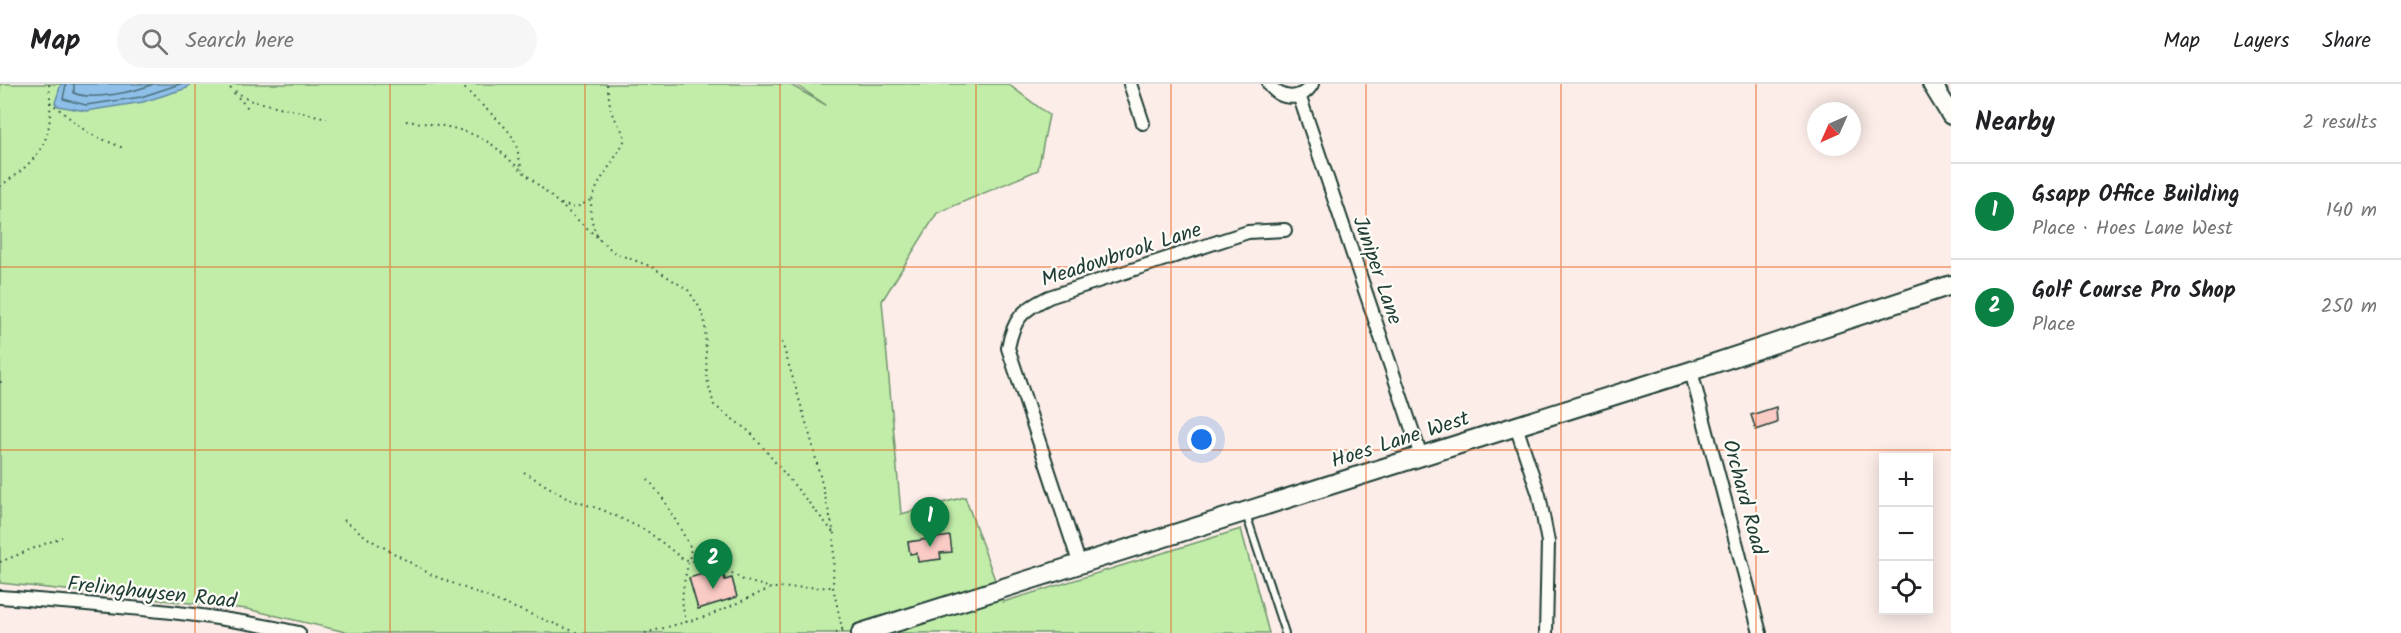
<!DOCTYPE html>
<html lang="en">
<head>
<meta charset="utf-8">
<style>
  :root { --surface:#fff; --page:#f6f6f6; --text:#202124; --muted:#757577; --line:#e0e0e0; --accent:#0b8043 }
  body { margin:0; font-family:Kalam,sans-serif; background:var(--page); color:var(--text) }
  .controls { position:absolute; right:18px; bottom:18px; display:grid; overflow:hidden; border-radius:0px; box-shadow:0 3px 15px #0003 }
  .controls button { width:54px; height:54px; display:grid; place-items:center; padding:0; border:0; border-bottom:2px solid var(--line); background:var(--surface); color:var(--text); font:30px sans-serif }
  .compass { position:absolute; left:1807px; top:18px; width:54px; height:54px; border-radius:50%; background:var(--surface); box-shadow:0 3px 15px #0003; rotate:225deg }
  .you { position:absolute; left:1202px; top:356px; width:21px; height:21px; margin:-15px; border:4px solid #fff; border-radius:50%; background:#1a73e8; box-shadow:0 0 0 9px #1a73e833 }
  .badge { display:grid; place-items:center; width:39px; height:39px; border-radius:50%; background:var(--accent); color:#fff; font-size:20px; font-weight:700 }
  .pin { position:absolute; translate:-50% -50px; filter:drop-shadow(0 2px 3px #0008) }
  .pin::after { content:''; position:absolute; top:32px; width:21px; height:18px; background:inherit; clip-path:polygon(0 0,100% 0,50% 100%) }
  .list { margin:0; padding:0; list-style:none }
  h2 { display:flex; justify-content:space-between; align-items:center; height:78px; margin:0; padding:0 24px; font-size:26px }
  h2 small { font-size:20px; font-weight:400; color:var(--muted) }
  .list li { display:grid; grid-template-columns:39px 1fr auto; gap:18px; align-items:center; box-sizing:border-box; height:96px; padding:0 24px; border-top:2px solid var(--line) }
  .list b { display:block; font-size:22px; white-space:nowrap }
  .list p { margin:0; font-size:20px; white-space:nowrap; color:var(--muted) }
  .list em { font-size:20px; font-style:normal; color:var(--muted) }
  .icon { flex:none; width:33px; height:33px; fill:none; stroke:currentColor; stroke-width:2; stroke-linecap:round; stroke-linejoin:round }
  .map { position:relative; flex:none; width:1951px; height:549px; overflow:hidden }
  header { display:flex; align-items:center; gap:36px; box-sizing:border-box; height:84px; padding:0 30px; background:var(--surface); border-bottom:2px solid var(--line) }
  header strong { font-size:28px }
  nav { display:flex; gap:33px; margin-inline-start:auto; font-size:21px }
  .search { width:420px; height:54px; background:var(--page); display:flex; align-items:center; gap:15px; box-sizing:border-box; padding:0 21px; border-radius:33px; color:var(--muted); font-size:22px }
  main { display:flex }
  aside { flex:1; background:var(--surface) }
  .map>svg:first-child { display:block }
</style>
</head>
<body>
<header>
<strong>Map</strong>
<div class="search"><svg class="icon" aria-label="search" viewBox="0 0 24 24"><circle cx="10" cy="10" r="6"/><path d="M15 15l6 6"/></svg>Search here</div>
<nav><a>Map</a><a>Layers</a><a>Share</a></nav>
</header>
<main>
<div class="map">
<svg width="1951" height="549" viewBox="0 0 1951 549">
  <rect width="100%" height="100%" fill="#fcede8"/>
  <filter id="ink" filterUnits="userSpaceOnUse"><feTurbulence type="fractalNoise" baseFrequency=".0167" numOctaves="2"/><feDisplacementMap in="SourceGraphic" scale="12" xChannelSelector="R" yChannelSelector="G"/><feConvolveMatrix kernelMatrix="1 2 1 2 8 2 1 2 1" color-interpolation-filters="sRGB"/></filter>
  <g filter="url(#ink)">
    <path fill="#c2eda9" stroke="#70956e" stroke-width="1.5" d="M 0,0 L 789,0 L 826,21 L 795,0 L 1008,0 L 1049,31 L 1038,86 L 937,129 L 882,217 L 901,430 L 965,413 L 1003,518 L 1241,445 L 1269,549 L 350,549 L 247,525 L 0,499 Z"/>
    <path fill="#8ebfe9" stroke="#628ba1" stroke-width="1.5" d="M 61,0 L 190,0 L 187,4 L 143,18 L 86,27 L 58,22 L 55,19 Z"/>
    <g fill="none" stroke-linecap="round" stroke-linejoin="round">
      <g stroke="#4b717c" stroke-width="1.5">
        <path d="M 66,0 L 63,15 L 86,21 L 141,13 L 180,0"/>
        <path d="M 74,0 L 74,9 C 91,17 135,8 153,0"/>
      </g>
    </g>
    <g fill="#facac5" stroke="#1f3d34" stroke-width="1.5">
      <path d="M 1776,323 L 1777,339 L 1756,346 L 1751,331 Z"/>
      <path d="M 950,452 L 952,468 L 940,469 L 941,475 L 918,478 L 917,469 L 910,470 L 908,458 Z"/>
      <path d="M 722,484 L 725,496 L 732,494 L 737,513 L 698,525 L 689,494 Z"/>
    </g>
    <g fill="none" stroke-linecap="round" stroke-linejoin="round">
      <g stroke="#1f3d34" stroke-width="10">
        <path id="lane" d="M 1246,430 L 1285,549"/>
      </g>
      <g stroke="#1f3d34" stroke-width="16">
        <g id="street">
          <path d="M 1130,0 L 1143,39"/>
          <path d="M 1269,0 C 1280,16 1301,18 1312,0"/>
          <path d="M 1299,11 L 1421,372"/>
          <path d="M 1691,287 L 1760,549"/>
          <path d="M 1516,342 L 1539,411 L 1548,458 L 1546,549"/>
          <path d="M 1080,481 L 1008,264 C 1014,234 1022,226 1049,213 L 1248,148 L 1285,146"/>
          <path d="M 0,513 C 100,521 201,527 299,549"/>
        </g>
      </g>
      <g stroke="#1f3d34" stroke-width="22">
        <g id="secondary">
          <path d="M 1932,0 L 1951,31"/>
          <path d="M 861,549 L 1691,287 L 1951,201"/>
        </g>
      </g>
      <g stroke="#1f3d34" stroke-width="2" stroke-dasharray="1.5 4.5" stroke-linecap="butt">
        <path d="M 461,0 C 474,16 506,40 513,54 C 518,63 519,76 522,86"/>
        <path d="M 230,4 L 249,16 L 327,34"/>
        <path d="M 234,9 L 249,25"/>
        <path d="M 50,18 L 88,49 L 123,64"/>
        <path d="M 406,37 C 439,41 466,43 494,62 L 615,169 L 652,183 L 688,206 L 700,224 L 705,239 L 707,295 L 714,321 L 751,349 L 833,448"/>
        <path d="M 0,102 C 45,72 54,54 49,0"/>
        <path d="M 561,120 L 575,124 L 591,116"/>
        <path d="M 600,156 C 575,115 607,93 624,57 L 624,50 L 611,28 L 607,0"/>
        <path d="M 782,258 L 811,355 L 834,449 L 833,503 L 843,549"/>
        <path d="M 0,298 L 6,298"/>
        <path d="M 524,388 L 568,415 L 603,426 L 647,447 L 683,475 L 723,483 L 743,496 L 771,504"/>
        <path d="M 648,395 L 664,416 L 691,464 C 688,489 676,513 687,538"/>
        <path d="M 344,436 L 369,455 L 432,491 L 578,549"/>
        <path d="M 0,478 L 62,453"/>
        <path d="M 645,549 L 708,532 L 771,504 L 833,503"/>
        <path d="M 836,549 L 845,546"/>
      </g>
      <use href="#lane" stroke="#fdfcf7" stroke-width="6"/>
      <use href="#street" stroke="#fdfcf7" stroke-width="12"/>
      <use href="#secondary" stroke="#fdfcf7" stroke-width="18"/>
    </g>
  </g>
  <path fill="none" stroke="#e8590c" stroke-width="1.5" stroke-opacity="0.55" d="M 195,0 L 195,549M 390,0 L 390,549M 585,0 L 585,549M 780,0 L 780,549M 976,0 L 976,549M 1171,0 L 1171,549M 1366,0 L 1366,549M 1561,0 L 1561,549M 1756,0 L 1756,549M 0,183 L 1951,183M 0,366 L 1951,366"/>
  <g text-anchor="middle" stroke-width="4.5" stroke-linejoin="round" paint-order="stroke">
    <g font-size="21" fill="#1f3d34" stroke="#fdfcf7">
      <text transform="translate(1121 170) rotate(-18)" y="7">Meadowbrook Lane</text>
      <text transform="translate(1378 186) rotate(71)" y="7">Juniper Lane</text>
      <text transform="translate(1400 355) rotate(-18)" y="7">Hoes Lane West</text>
      <text transform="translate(1745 413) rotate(75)" y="7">Orchard Road</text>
      <text transform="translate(152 508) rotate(6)" y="7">Frelinghuysen Road</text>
    </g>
  </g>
</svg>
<div class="controls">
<button>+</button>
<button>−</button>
<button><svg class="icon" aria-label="locate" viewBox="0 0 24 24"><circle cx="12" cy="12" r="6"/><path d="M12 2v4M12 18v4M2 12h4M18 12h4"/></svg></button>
</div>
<svg class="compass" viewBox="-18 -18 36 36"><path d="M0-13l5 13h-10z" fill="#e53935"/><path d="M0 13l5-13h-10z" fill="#757577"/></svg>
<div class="you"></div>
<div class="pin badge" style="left:930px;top:463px">1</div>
<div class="pin badge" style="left:713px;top:505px">2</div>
</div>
<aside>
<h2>Nearby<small>2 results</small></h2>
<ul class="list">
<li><span class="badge">1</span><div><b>Gsapp Office Building</b><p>Place · Hoes Lane West</p></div><em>140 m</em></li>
<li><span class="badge">2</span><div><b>Golf Course Pro Shop</b><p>Place</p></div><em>250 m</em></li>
</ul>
</aside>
</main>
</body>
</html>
